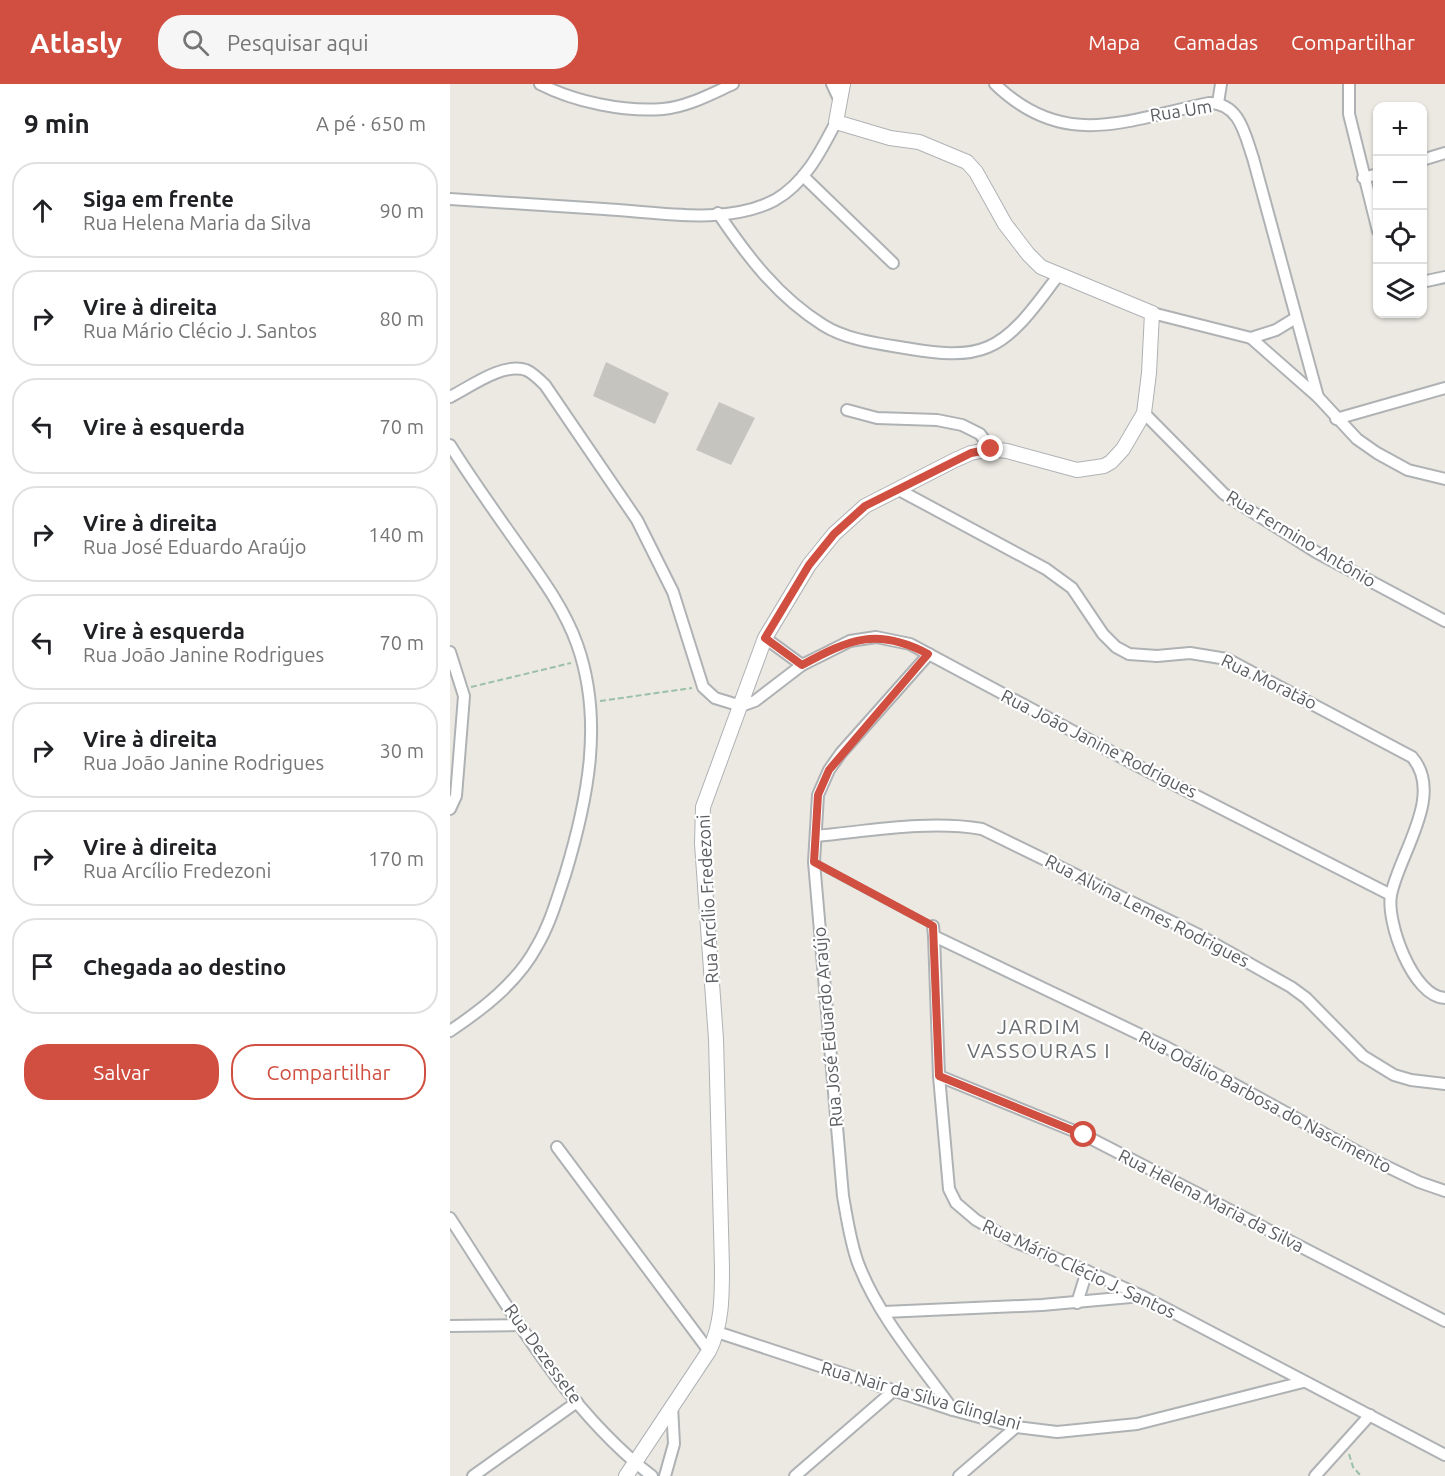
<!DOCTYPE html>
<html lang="pt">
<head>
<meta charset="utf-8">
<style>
  :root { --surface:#fff; --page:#f6f6f6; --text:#202124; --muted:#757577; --line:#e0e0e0; --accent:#d14f41 }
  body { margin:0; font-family:Ubuntu,sans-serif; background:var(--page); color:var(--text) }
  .controls { position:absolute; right:18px; top:18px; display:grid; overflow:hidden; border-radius:12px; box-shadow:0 2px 4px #0004 }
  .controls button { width:54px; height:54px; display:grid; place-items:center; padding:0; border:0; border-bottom:2px solid var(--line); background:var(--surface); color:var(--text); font:30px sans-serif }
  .stop { position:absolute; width:18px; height:18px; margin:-14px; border:4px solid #d14f41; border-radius:50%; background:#fff }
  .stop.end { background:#d14f41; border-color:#fff; box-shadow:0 2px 6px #0008 }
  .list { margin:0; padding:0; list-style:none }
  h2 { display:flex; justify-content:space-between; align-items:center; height:78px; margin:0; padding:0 24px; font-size:26px }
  h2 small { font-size:20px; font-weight:400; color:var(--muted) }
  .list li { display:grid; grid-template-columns:39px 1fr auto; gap:18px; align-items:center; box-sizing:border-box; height:96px; margin:0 12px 12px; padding:0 12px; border:2px solid var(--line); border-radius:24px }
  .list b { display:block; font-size:22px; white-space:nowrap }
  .list p { margin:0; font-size:20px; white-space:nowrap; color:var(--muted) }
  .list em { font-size:20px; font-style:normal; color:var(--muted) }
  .actions { display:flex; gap:12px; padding:18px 24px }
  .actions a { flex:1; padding:14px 0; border:2px solid var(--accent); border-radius:24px; text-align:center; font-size:21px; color:var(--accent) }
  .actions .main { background:var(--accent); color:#fff }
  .icon { flex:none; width:33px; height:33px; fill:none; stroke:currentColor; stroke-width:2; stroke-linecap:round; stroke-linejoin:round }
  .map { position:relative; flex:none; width:995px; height:1392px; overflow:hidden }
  header { display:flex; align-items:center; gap:36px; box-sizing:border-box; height:84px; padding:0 30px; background:var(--accent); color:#fff }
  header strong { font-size:28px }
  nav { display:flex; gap:33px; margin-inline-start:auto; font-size:21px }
  .search { width:420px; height:54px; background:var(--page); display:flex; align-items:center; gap:15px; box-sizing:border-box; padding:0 21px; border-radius:24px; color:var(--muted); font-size:22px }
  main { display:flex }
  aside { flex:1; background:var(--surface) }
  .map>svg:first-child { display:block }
</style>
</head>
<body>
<header>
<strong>Atlasly</strong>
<div class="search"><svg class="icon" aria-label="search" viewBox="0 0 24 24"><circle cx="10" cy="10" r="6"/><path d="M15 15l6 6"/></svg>Pesquisar aqui</div>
<nav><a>Mapa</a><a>Camadas</a><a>Compartilhar</a></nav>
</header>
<main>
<aside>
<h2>9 min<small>A pé · 650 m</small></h2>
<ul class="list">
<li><svg class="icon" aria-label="ahead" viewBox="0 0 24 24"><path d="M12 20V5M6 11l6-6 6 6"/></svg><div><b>Siga em frente</b><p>Rua Helena Maria da Silva</p></div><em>90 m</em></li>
<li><svg class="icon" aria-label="right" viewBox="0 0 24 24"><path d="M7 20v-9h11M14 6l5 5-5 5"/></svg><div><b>Vire à direita</b><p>Rua Mário Clécio J. Santos</p></div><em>80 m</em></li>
<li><svg class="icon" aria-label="left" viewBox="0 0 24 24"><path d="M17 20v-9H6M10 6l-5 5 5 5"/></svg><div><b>Vire à esquerda</b></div><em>70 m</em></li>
<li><svg class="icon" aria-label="right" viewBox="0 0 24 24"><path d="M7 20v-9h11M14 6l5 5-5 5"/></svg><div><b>Vire à direita</b><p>Rua José Eduardo Araújo</p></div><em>140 m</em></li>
<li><svg class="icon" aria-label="left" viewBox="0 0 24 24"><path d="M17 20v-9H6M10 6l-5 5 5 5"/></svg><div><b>Vire à esquerda</b><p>Rua João Janine Rodrigues</p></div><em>70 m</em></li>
<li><svg class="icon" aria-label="right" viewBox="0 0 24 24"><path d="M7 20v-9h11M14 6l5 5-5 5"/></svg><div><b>Vire à direita</b><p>Rua João Janine Rodrigues</p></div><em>30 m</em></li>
<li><svg class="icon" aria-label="right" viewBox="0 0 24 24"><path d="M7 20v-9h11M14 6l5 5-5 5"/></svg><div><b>Vire à direita</b><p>Rua Arcílio Fredezoni</p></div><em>170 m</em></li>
<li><svg class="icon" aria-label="arrive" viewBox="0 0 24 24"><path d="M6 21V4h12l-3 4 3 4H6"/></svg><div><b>Chegada ao destino</b></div></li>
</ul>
<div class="actions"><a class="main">Salvar</a><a>Compartilhar</a></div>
</aside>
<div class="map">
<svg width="995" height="1392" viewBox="0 0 995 1392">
  <rect width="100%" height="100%" fill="#ebe9e2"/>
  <g fill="#c6c4be">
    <path d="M 156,278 L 219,309 L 205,340 L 143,312 Z"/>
    <path d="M 269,318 L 305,334 L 281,381 L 246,366 Z"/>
  </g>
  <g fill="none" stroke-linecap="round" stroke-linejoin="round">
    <g stroke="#afb2b5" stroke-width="8">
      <path id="service" d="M 365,779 L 483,842"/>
    </g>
    <g stroke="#afb2b5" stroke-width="14">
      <g id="minor">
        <path d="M 90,0 C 125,18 174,28 213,25 C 237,23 261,10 283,0"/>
        <path d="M 382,0 L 389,15"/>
        <path d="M 545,0 C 614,67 676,36 759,19 C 790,19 795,51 803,74 L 868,313"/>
        <path d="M 899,0 L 899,30 L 928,147"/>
        <path d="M 768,19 L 771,0"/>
        <path d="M 972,76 L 995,69"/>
        <path d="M 353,92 L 443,179"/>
        <path d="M 913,94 L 928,90"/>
        <path d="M 0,115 C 51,118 103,122 154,125 C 208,128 276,142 325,116 C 355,99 371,67 386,38"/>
        <path d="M 268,129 C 297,172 328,213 373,241 C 398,257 433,260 461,265 C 485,269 515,273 538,263 C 567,251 589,216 608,192"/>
        <path d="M 972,198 L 995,193"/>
        <path d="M 702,229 L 801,254 L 868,313 L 907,355 L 927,369 L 958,386 L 995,395"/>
        <path d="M 801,254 L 826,246 L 844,235"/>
        <path d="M 0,313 C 20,303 53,278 76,286 C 83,289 90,296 95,301 L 187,436 L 223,508 L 253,603 L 265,614 L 291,622 L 305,617 L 352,581 L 400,557 L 426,553 L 460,560 L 684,680 L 941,811"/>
        <path d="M 397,326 L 427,334 L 487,336 L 512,341 L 530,350 L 541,365"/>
        <path d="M 694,329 L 774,410 L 866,468 L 995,537"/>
        <path d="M 886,335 L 995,304"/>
        <path d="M 0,361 C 20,393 42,424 64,455 C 87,488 113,521 127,560 C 154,636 138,715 115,791 C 107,815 100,840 87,862 C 68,898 33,925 0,947"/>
        <path d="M 449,406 L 596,485 L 622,504 L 653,550 L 666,563 L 679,570 L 707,572 L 740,569 L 777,575 L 962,673 C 995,711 949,770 941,811 C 936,838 963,913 995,914"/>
        <path d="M 315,554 L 352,581"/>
        <path d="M 0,568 L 14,612 L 6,712 L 0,725"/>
        <path d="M 479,570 L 391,669 L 379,686 L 368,711 L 364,778 L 393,1112 C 397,1134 400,1157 408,1179 C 428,1232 470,1280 503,1326"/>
        <path d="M 366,752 C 420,747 478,736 532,745 L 749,851 L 841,903 L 856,914 L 913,972 L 944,991 L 961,996 L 995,1000"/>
        <path d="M 483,842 L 484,852 L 714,962 L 917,1073 L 969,1098 L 995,1107"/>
        <path d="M 484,852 L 489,992 L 499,1105 L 506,1119 L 526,1136 L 563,1157 L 637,1187 L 692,1212 L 995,1371"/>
        <path d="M 489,992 L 634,1051 L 995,1237"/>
        <path d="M 107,1063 L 259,1267"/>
        <path d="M 0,1134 C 59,1224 116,1326 202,1392"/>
        <path d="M 627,1219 L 637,1187"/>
        <path d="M 434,1228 L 592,1221 L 692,1212"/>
        <path d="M 0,1242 L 70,1241"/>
        <path d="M 267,1248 L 503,1326 L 566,1343 L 607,1348 L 687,1340 L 853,1298"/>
        <path d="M 23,1392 L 127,1318"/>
        <path d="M 215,1392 L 224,1360 L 222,1322"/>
        <path d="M 345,1392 L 442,1308"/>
        <path d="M 509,1392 L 566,1343"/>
        <path d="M 865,1392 L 920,1331"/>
      </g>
    </g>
    <g stroke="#afb2b5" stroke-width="16">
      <path id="tertiary" d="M 176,1392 L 259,1267 C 272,1241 272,1213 272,1184 L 266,955 L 252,760 L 253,723 L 315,554 L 359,481 L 384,450 L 415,422 L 505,376 L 521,369 L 541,365 L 557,367 L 627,386 L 654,382 L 661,378 L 673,365 L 694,329 L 699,289 L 702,229 L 591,183 L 578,170 L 555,140 L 526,88 L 517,78 L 469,58 L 440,54 L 386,38 L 393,0"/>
    </g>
    <g stroke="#9bc0a7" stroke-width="2" stroke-dasharray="6 3" stroke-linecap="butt">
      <path d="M 21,603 L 121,579"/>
      <path d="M 150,617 L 242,604"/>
      <path d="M 899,1370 L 903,1383 L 911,1392"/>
    </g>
    <use href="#service" stroke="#fff" stroke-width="5"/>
    <use href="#minor" stroke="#fff" stroke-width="10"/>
    <use href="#tertiary" stroke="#fff" stroke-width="14"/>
  </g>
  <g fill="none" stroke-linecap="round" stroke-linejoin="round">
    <path stroke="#d14f41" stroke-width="8" d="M 541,365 L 521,369 L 415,422 L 384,450 L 359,481 L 315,554 L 352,581 C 400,555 427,543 478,570 L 379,686 L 368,711 L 364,778 L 483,842 L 489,992 L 634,1051"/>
  </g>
  <g text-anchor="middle" stroke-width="4.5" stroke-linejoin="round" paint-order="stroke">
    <g font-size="18" fill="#5a5d61" stroke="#fff">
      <text transform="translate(731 27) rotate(-9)" y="6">Rua Um</text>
      <text transform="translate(851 455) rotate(31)" y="6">Rua Fermino Antônio</text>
      <text transform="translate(819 598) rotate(26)" y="6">Rua Moratão</text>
      <text transform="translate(649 660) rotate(27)" y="6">Rua João Janine Rodrigues</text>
      <text transform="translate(258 815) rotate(-93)" y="6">Rua Arcílio Fredezoni</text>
      <text transform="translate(697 827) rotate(27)" y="6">Rua Alvina Lemes Rodrigues</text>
      <text transform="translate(378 943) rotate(-95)" y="6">Rua José Eduardo Araújo</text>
      <text transform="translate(815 1018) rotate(28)" y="6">Rua Odálio Barbosa do Nascimento</text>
      <text transform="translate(761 1117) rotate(27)" y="6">Rua Helena Maria da Silva</text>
      <text transform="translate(629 1185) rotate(25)" y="6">Rua Mário Clécio J. Santos</text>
      <text transform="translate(93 1270) rotate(54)" y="6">Rua Dezessete</text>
      <text transform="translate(471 1312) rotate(16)" y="6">Rua Nair da Silva Glinglani</text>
    </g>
    <g font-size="21" letter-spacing="1.5" fill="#6b6f72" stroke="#fff">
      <text x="589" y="950">JARDIM<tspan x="589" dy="24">VASSOURAS I</tspan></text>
    </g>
  </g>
</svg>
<div class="controls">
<button>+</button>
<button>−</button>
<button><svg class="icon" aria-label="locate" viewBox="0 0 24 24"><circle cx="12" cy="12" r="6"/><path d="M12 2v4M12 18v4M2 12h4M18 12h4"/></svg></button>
<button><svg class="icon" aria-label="layers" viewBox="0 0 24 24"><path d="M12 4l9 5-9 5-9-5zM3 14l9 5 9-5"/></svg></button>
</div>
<div class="stop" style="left:634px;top:1051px"></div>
<div class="stop end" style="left:541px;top:365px"></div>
</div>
</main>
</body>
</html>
